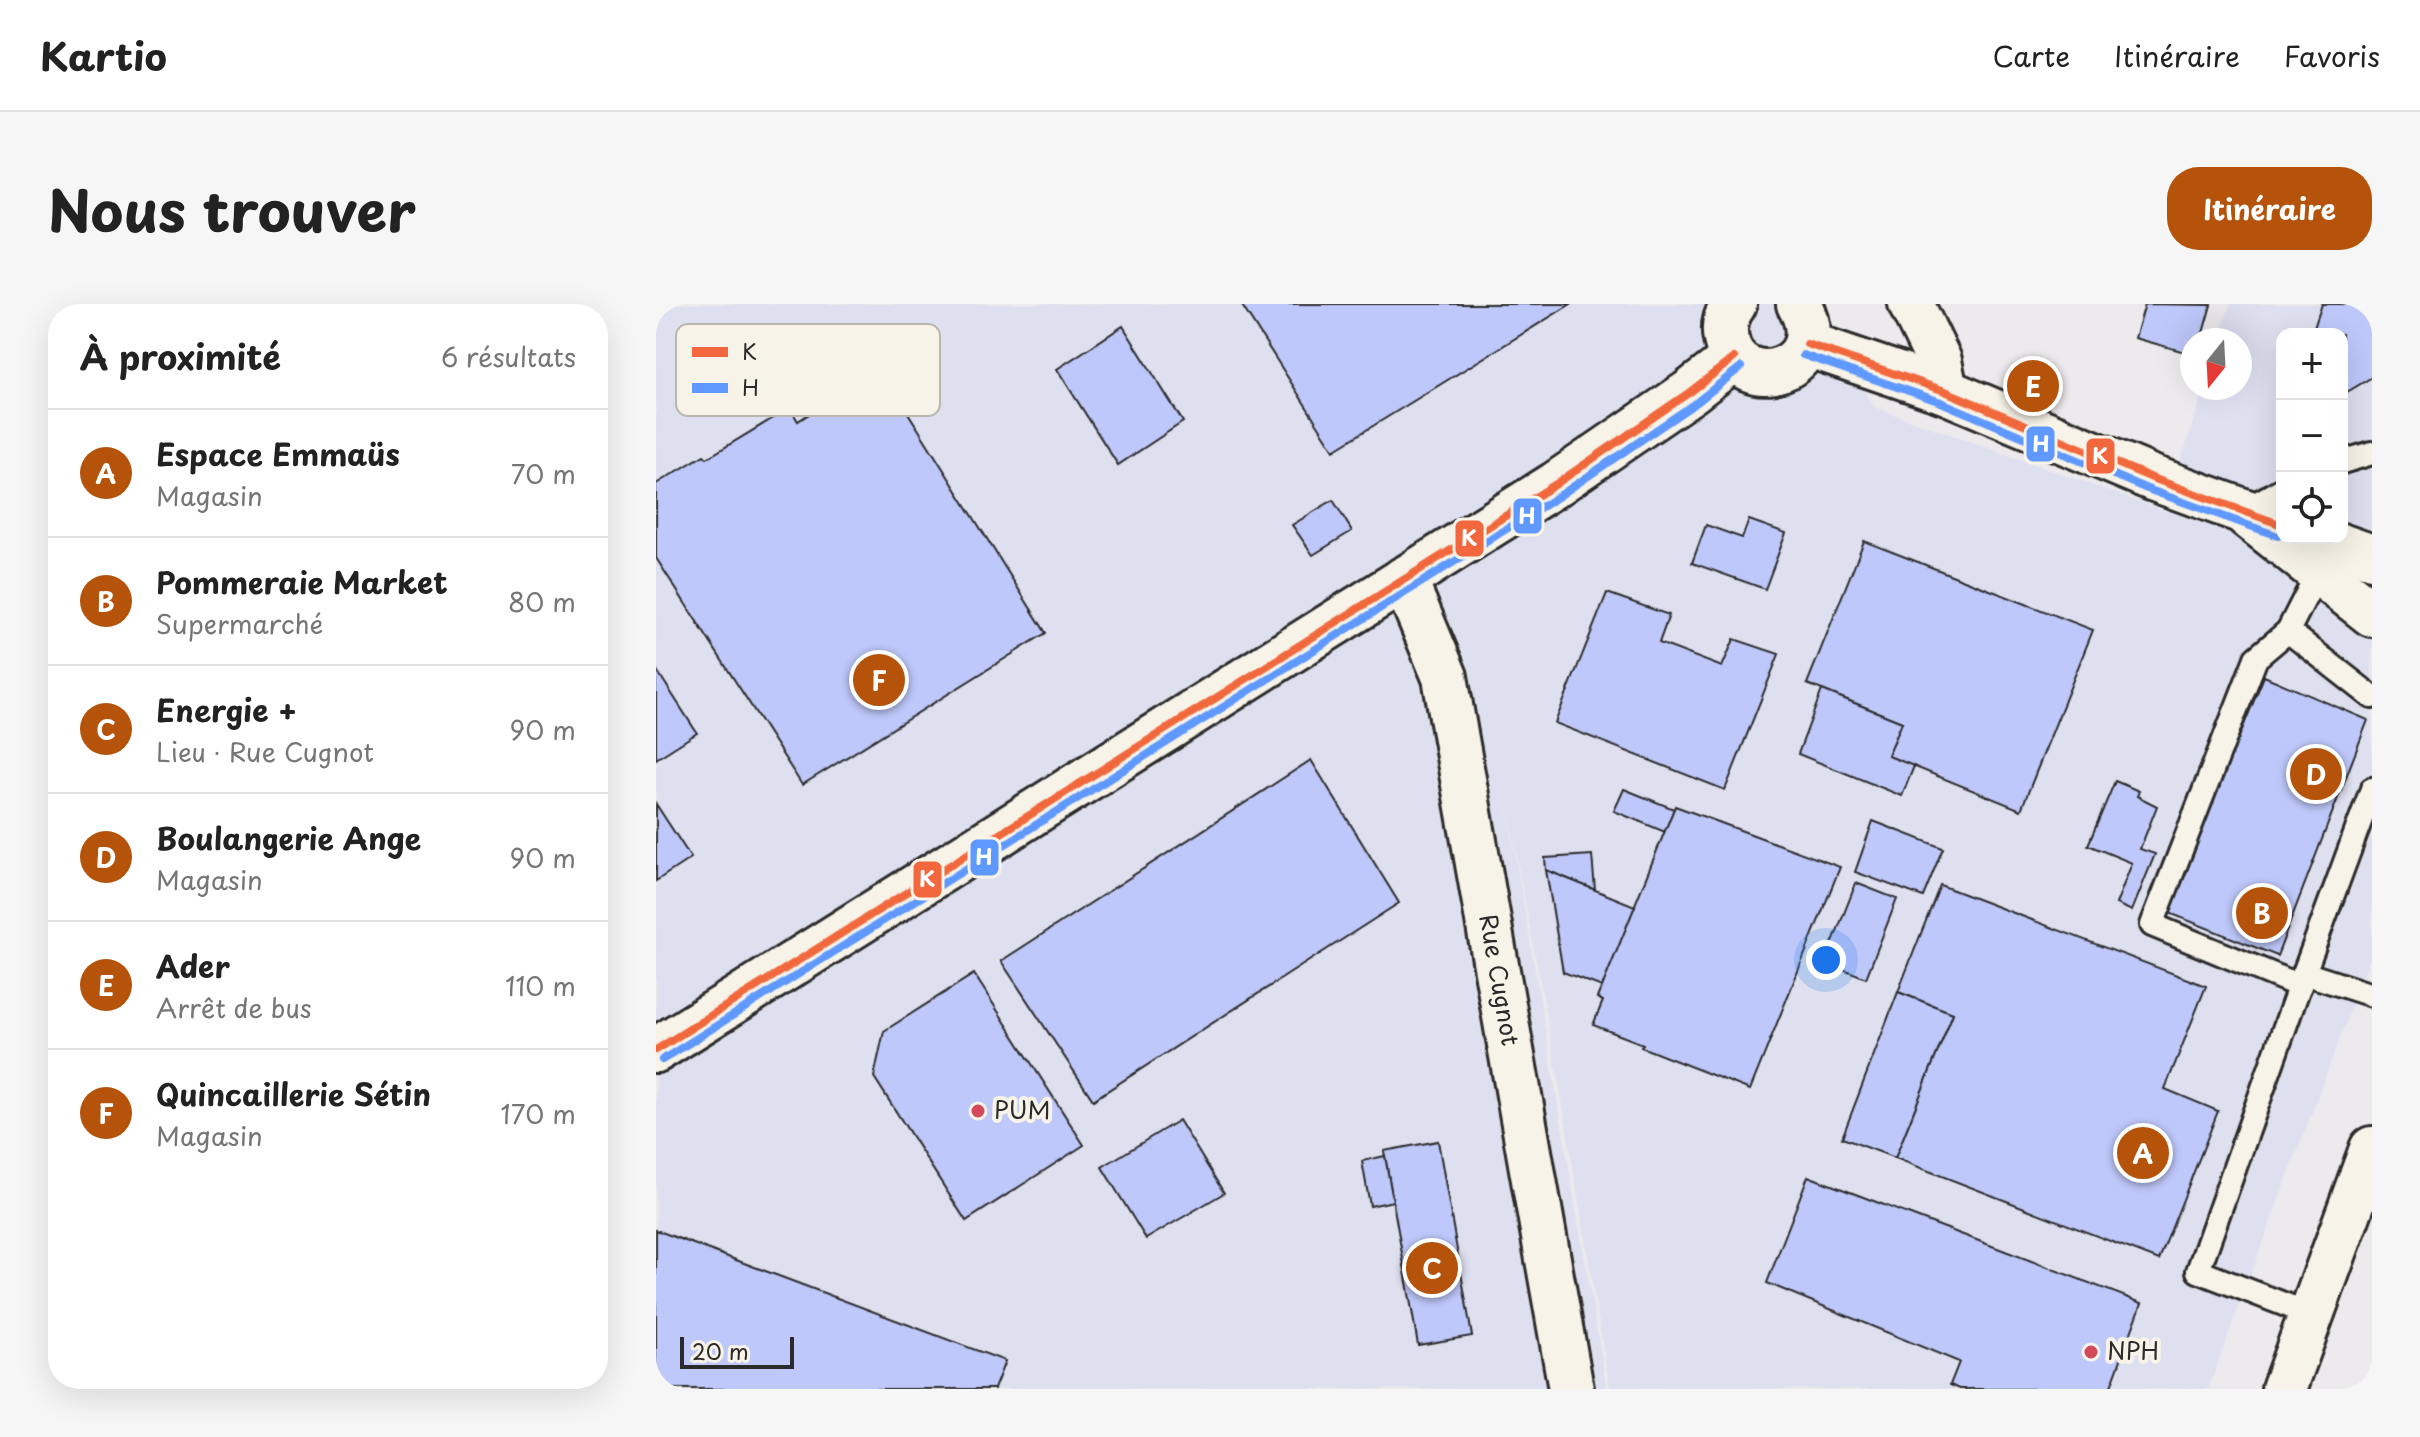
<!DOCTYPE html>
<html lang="fr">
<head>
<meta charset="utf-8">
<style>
  :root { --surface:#fff; --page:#f6f6f6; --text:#222; --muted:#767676; --line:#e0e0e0; --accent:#b45309 }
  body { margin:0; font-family:"Playpen Sans",sans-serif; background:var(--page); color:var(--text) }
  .controls { position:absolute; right:24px; top:24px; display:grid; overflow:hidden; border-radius:16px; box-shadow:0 8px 32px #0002 }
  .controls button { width:72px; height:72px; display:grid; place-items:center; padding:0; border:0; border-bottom:2px solid var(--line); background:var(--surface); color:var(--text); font:40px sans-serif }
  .compass { position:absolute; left:1524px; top:24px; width:72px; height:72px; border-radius:50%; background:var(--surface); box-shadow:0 8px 32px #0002; rotate:198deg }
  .scale { position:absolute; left:24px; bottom:20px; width:114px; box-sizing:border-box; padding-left:8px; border:4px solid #2b2b2b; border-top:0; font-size:22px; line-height:28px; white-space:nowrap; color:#2b2b2b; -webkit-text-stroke:6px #f7f3e8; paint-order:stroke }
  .you { position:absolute; left:1170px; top:656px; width:28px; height:28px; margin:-20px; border:6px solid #fff; border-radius:50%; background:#1a73e8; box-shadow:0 0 0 12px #1a73e833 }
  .badge { display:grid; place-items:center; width:52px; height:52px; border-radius:50%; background:var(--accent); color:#fff; font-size:26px; font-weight:700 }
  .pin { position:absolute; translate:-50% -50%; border:4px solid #fff; box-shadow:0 2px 8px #0006 }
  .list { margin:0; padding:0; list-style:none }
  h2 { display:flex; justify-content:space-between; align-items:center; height:104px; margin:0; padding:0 32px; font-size:34px }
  h2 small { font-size:26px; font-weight:400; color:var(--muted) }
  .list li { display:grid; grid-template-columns:52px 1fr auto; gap:24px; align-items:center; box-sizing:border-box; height:128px; padding:0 32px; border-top:2px solid var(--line) }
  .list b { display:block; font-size:30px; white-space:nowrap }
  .list p { margin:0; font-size:26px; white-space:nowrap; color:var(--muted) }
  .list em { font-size:26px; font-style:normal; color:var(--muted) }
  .icon { flex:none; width:44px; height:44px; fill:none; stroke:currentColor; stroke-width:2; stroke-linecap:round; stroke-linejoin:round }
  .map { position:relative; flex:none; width:1716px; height:1085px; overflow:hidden; border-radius:32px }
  header { display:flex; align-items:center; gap:48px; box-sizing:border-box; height:112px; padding:0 40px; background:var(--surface); border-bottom:2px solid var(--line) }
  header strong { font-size:38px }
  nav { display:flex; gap:44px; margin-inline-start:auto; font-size:28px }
  .intro { display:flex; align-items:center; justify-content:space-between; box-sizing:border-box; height:192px; padding:0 48px }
  h1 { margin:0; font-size:56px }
  .button { padding:20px 36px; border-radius:32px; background:var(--accent); color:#fff; font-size:28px; font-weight:700 }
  main { display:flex; gap:48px; padding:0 48px }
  aside { flex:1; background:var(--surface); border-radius:32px; box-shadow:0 8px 32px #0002 }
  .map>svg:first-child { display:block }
</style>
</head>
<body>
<header>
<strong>Kartio</strong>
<nav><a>Carte</a><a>Itinéraire</a><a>Favoris</a></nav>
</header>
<div class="intro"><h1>Nous trouver</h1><a class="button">Itinéraire</a></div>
<main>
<aside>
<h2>À proximité<small>6 résultats</small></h2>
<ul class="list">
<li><span class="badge">A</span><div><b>Espace Emmaüs</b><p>Magasin</p></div><em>70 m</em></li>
<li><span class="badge">B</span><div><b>Pommeraie Market</b><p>Supermarché</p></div><em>80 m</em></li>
<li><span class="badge">C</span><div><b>Energie +</b><p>Lieu · Rue Cugnot</p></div><em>90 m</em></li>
<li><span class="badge">D</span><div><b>Boulangerie Ange</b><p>Magasin</p></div><em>90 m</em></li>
<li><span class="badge">E</span><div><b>Ader</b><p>Arrêt de bus</p></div><em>110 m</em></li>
<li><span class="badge">F</span><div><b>Quincaillerie Sétin</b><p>Magasin</p></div><em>170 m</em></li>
</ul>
</aside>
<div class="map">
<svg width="1716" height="1085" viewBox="0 0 1716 1085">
  <rect width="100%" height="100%" fill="#eceaec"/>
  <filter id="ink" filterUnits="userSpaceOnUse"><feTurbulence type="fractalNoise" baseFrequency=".0125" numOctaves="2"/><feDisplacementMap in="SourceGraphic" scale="16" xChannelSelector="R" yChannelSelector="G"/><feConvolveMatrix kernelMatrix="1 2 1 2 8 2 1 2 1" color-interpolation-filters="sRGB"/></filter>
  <g filter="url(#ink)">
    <path fill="#dee0f0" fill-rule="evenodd" d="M 0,0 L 1158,0 L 1218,103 L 1509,207 L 1548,84 L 1584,84 L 1584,36 L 1563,36 L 1574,0 L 1716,0 L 1716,648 L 1552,1085 L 954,1085 L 903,779 L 850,497 L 951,1085 L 0,1085 ZM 1626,30 L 1686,30 L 1686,234 L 1626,234 Z"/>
    <g fill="#bec8fa" stroke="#2b2b2b" stroke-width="2">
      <path d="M 585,0 L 915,0 L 678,146 Z"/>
      <path d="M 1489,0 L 1555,1 L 1545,36 L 1536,36 L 1536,50 L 1479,34 Z"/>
      <path d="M 1666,0 L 1716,0 L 1716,73 L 1686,91 L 1686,30 L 1656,30 Z"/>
      <path d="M 467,22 L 527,118 L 462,161 L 401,65 Z"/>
      <path d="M 224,64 L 390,329 L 146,481 L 0,254 L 0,180 L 48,151 L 51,154 L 134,104 L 142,117 Z"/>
      <path d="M 677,196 L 696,227 L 657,251 L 636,221 Z"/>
      <path d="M 1093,216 L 1130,229 L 1109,285 L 1036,259 L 1050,221 L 1086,234 Z"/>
      <path d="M 1208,237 L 1437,326 L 1365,506 L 1232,452 L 1246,418 L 1151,380 Z"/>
      <path d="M 951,289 L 1013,311 L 1003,339 L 1066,363 L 1078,335 L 1123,350 L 1069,486 L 899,419 Z"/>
      <path d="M 0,365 L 41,429 L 0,455 Z"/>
      <path d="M 1608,372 L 1712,416 L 1621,652 L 1511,608 Z"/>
      <path d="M 1166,386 L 1246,418 L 1232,452 L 1258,462 L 1246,492 L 1142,450 Z"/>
      <path d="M 655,456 L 743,599 L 437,796 L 345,657 Z"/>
      <path d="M 1459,477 L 1483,487 L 1481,492 L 1501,502 L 1484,545 L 1499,550 L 1476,607 L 1460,600 L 1476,559 L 1432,541 Z"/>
      <path d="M 968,485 L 1018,505 L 1009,528 L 958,507 Z"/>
      <path d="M 0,500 L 35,554 L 0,577 Z"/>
      <path d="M 1019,502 L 1184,563 L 1094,786 L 985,743 L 987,740 L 937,721 L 947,697 L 941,694 Z"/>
      <path d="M 1217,517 L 1287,544 L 1267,593 L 1199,568 Z"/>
      <path d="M 936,551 L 939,586 L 890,566 L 889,554 Z"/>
      <path d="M 890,566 L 979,602 L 946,683 L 907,668 Z"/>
      <path d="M 1200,579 L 1241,595 L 1210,674 L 1169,658 Z"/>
      <path d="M 1284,581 L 1550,682 L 1509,785 L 1562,807 L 1503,956 L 1239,854 L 1297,709 L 1242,688 Z"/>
      <path d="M 318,670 L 428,841 L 310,917 L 218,773 L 228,727 Z"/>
      <path d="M 1242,688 L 1297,709 L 1239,854 L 1186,834 Z"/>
      <path d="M 523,816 L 568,889 L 490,935 L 446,863 Z"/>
      <path d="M 782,837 L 816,1032 L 762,1041 L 728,847 Z"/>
      <path d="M 729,852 L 737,897 L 714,902 L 706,857 Z"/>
      <path d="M 1152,872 L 1486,999 L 1454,1085 L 1304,1085 L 1294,1081 L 1303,1058 L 1111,979 Z"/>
      <path d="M 0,926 L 349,1057 L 338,1085 L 0,1085 Z"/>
    </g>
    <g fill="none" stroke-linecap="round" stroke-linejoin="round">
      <g stroke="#2b2b2b" stroke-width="28">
        <g id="service">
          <path d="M 1686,158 L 1716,149"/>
          <path d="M 1589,206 L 1626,185"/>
          <path d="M 1632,327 L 1662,268"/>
          <path d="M 1648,669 L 1716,485"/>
          <path d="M 1644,682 L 1496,621 L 1600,354 L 1632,327 L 1716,393"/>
          <path d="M 1656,1011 L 1542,967 L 1648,669 L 1716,691"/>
        </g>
      </g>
      <g stroke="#2b2b2b" stroke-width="50">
        <g id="minor">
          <path d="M 1078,0 C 1070,11 1067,22 1070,35 C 1083,96 1181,65 1143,0"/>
          <path d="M 1255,0 L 1283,57 L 1289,87"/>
          <path d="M 1151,40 L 1289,87 L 1496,174 L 1626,221"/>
          <path d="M 1592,212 L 1716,310"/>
          <path d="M 1662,234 L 1716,253"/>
          <path id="s1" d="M 748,275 L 789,373 L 915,1085"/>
          <path d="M 0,746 L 900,180 L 1034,88 L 1078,54"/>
        </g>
      </g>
      <g stroke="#2b2b2b" stroke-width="50">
        <path id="secondary" d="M 1628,1085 L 1716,845"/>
      </g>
      <use href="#service" stroke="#f7f3e8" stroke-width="22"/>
      <use href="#minor" stroke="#f7f3e8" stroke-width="44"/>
      <use href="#secondary" stroke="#f7f3e8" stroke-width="44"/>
      <g stroke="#f7f3e8" stroke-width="14">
        <g id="bus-1">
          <path d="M 1151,40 L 1289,87 L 1496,174 L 1626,221"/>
          <path d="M 0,746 L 900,180 L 1034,88 L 1078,54"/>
        </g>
      </g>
      <g stroke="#f7f3e8" stroke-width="14">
        <g id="bus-2">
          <path d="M 1147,51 L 1285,98 L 1491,185 L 1622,232"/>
          <path d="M 6,756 L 906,190 L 1041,98 L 1085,63"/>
        </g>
      </g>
      <use href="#bus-1" stroke="#f2673d" stroke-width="8"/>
      <use href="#bus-2" stroke="#5f99ff" stroke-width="8"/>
    </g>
  </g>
  <g fill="#d1495b" stroke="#f7f3e8" stroke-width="3">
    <circle cx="322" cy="807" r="8"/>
    <circle cx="1435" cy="1048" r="8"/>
  </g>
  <g text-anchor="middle" stroke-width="8" stroke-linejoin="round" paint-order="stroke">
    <g font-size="24" fill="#2b2b2b" stroke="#f7f3e8">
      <text dy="8" stroke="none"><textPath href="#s1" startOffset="414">Rue Cugnot</textPath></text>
    </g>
    <g font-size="24" fill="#2b2b2b" stroke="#f7f3e8" text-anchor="start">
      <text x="338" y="815">PUM</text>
      <text x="1451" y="1056">NPH</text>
    </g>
  </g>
  <rect x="20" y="20" width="264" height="92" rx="12" fill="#f7f3e8" stroke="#bab7af" stroke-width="2"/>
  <rect x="36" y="43" width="36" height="10" fill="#f2673d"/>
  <rect x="36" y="79" width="36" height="10" fill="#5f99ff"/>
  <g font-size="22" fill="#2b2b2b">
    <text x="86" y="56">K</text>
    <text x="86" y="92">H</text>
  </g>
  <g stroke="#f7f3e8" stroke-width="3">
    <rect x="1369" y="121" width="31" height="38" rx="8" fill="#5f99ff"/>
    <rect x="1429" y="133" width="31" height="38" rx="8" fill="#f2673d"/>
    <rect x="856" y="193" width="31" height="38" rx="8" fill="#5f99ff"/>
    <rect x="798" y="215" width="31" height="39" rx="8" fill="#f2673d"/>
    <rect x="313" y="534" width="31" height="39" rx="8" fill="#5f99ff"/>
    <rect x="256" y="556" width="31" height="39" rx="8" fill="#f2673d"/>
  </g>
  <g font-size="22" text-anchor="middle" font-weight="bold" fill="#fff">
    <text x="1385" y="148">H</text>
    <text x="1444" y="160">K</text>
    <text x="871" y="220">H</text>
    <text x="813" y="242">K</text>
    <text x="328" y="561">H</text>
    <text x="271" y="583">K</text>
  </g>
</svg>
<div class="controls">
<button>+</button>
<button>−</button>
<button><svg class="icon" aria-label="locate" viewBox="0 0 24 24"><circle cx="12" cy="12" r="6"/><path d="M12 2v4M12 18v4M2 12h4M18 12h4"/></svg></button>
</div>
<svg class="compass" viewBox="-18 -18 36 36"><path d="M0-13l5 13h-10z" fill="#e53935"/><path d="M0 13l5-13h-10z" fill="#767676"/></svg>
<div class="scale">20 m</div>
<div class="you"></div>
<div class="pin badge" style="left:1487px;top:849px">A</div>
<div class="pin badge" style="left:1606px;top:609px">B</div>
<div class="pin badge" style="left:776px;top:964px">C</div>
<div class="pin badge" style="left:1660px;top:470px">D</div>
<div class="pin badge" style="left:1377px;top:82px">E</div>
<div class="pin badge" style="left:223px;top:376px">F</div>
</div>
</main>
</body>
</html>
